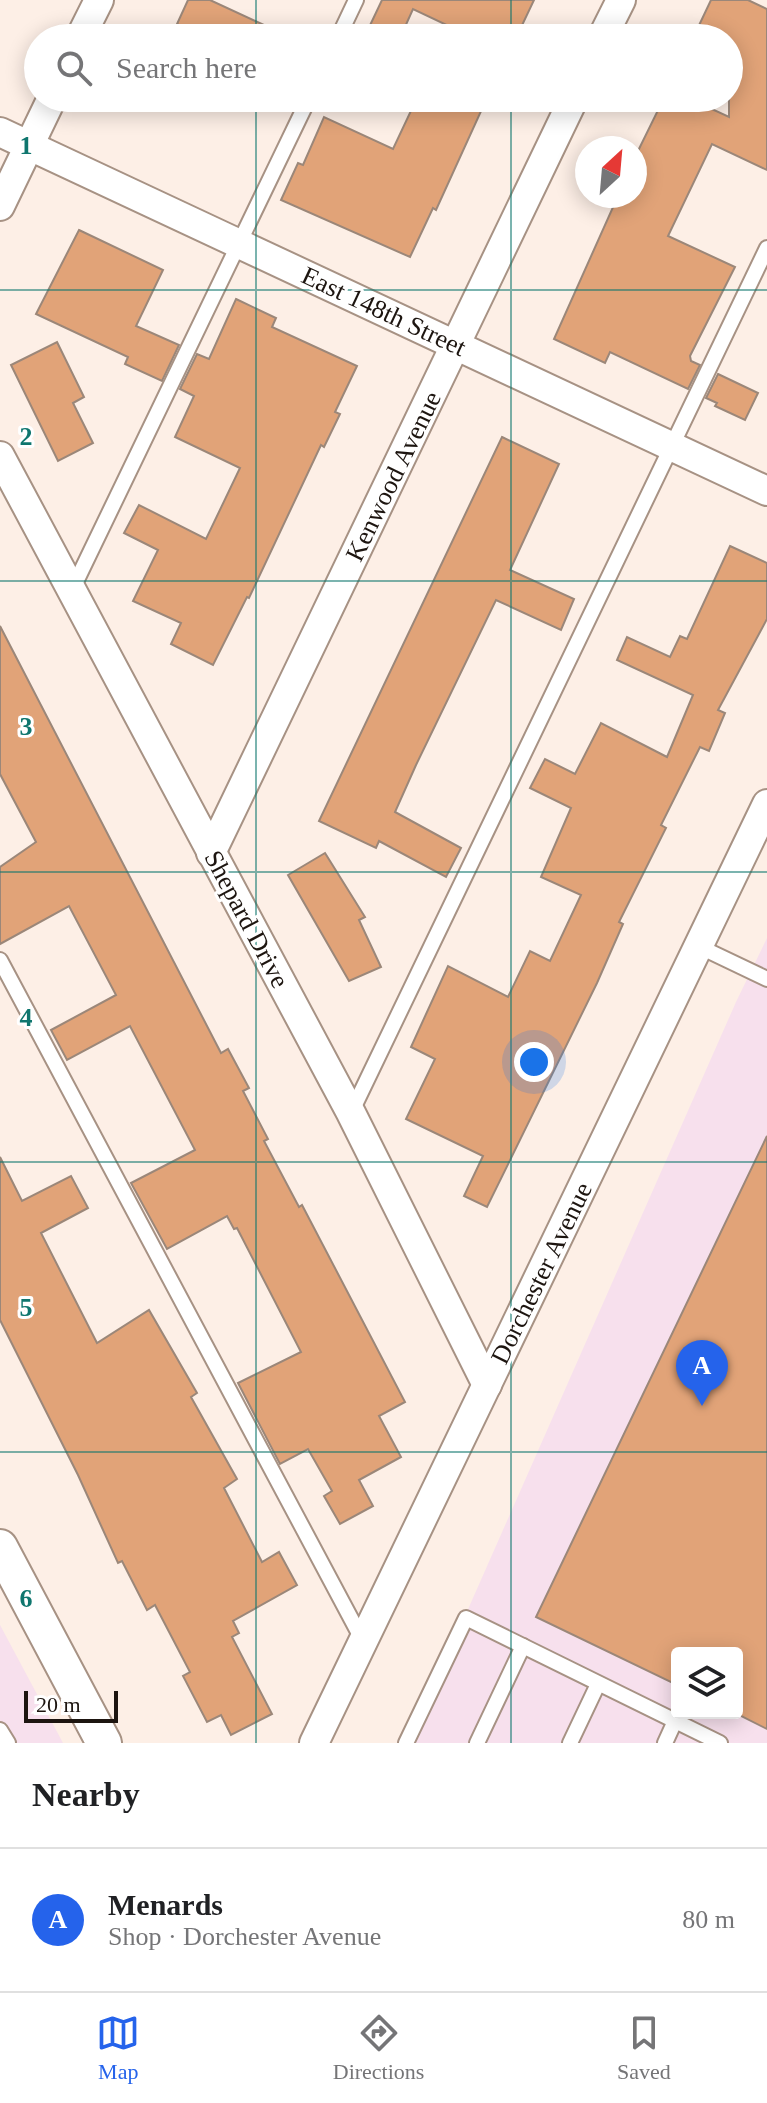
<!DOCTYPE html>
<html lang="en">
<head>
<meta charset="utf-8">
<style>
  :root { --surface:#fff; --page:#f2f2f2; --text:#202124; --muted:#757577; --line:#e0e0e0; --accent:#2563eb }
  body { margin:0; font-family:Georgia,serif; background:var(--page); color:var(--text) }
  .controls { position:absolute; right:24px; bottom:24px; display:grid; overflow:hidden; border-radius:8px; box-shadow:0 4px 20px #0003 }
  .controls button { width:72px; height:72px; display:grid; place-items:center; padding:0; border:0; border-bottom:2px solid var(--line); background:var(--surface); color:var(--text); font:40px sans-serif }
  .compass { position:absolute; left:575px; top:136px; width:72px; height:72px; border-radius:50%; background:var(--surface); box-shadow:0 4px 20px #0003; rotate:26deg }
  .scale { position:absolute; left:24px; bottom:20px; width:94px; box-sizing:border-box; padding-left:8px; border:4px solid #1d1510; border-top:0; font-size:22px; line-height:28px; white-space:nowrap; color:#1d1510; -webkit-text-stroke:6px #fff; paint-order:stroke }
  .you { position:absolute; left:534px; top:1062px; width:28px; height:28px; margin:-20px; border:6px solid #fff; border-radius:50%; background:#1a73e8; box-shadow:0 0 0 12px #1a73e833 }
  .badge { display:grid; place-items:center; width:52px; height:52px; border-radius:50%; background:var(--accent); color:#fff; font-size:26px; font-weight:700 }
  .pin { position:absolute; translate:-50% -66px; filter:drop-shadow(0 2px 4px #0008) }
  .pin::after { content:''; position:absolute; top:42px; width:28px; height:24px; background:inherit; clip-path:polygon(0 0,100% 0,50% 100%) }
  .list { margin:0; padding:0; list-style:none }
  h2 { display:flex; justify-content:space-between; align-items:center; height:104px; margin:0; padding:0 32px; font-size:34px }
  h2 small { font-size:26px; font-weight:400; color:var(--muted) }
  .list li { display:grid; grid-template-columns:52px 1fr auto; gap:24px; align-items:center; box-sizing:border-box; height:144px; padding:0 32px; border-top:2px solid var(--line) }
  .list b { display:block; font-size:30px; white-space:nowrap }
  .list p { margin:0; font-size:26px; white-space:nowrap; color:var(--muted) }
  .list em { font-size:26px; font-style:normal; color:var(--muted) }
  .icon { flex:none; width:44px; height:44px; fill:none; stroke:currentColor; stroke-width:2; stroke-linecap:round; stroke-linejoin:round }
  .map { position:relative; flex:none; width:767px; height:1743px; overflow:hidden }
  .search { position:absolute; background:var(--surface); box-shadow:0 4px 20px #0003; left:24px; right:24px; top:24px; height:88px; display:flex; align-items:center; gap:20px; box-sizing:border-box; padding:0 28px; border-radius:44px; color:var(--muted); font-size:30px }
  .sheet { height:248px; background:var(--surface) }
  nav { display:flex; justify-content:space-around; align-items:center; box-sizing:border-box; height:112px; border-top:2px solid var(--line); background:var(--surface); font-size:22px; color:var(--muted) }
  nav a { display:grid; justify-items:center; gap:4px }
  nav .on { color:var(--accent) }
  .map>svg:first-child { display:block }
</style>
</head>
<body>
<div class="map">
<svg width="767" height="1743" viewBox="0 0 767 1743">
  <rect width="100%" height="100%" fill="#fdefe6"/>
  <g fill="#f7e0ed" fill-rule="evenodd">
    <path d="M 767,938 L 767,1743 L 409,1743 L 736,1002 ZM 677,1653 L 737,1653 L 737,1713 L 677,1713 Z"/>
    <path d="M 0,1625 L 63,1743 L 0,1743 Z"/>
  </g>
  <g fill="#e1a378" stroke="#9b8779" stroke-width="2">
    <path d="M 188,0 L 210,0 L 292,38 L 207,38 L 177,24 Z"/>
    <path d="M 382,0 L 534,0 L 516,38 L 474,38 L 413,9 L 400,38 L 364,38 Z"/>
    <path d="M 711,0 L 748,0 L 767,9 L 767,170 L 712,144 L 668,236 L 735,267 L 690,356 L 691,361 L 700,365 L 688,389 L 610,352 L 605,363 L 554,339 L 618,196 L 635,196 L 635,157 L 664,98 L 688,98 L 729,117 L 729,38 L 693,38 Z"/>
    <path d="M 417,98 L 487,98 L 436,210 L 433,208 L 410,257 L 281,200 L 298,163 L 303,165 L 324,117 L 393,149 Z"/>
    <path d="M 79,230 L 163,270 L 136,326 L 179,345 L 162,381 L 125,364 L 128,357 L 36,314 Z"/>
    <path d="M 236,299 L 276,318 L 272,327 L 357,366 L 335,412 L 340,414 L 324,447 L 321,445 L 249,598 L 247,597 L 213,665 L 171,644 L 181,623 L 133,601 L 158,550 L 124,533 L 139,505 L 206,539 L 240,468 L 175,437 L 194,396 L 180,389 L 197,354 L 209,359 Z"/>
    <path d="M 57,342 L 84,397 L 73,403 L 93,443 L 58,461 L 11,365 Z"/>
    <path d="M 718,374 L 758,393 L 745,420 L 715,406 L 717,403 L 706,398 Z"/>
    <path d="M 502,437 L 559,464 L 510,570 L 574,599 L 561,630 L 496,600 L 416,765 L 395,812 L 461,848 L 446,877 L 379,841 L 376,848 L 319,821 Z"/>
    <path d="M 730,546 L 767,563 L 767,619 L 718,710 L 725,713 L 709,751 L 700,747 L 661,825 L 666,828 L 619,922 L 623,924 L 597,983 L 487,1207 L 464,1196 L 483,1156 L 406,1119 L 435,1059 L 411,1047 L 448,966 L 508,997 L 530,951 L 550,961 L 581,895 L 541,877 L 571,808 L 530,788 L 545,759 L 575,774 L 601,723 L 667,757 L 693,695 L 617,660 L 627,637 L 670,657 L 680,636 L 687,639 Z"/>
    <path d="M 0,626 L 221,1053 L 228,1049 L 249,1088 L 243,1091 L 268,1139 L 264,1141 L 299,1207 L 302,1205 L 405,1402 L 379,1416 L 401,1457 L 359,1480 L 373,1506 L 340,1524 L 324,1496 L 332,1491 L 308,1449 L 280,1464 L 238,1383 L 301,1352 L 237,1228 L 234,1229 L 227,1216 L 167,1249 L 131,1183 L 195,1150 L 130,1026 L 67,1060 L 51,1030 L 116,995 L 69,906 L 0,944 L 0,867 L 36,842 L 0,774 Z"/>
    <path d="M 325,853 L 365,917 L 359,920 L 381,967 L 349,981 L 288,875 Z"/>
    <path d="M 767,1136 L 767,1729 L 737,1714 L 737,1653 L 677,1653 L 677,1685 L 536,1617 Z"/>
    <path d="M 0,1157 L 22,1201 L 71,1176 L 88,1208 L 41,1233 L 97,1343 L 149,1310 L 197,1393 L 191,1397 L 237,1479 L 224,1488 L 262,1562 L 279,1552 L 297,1585 L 233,1621 L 239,1633 L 232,1637 L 272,1714 L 231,1735 L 221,1715 L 207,1722 L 183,1676 L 190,1672 L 155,1605 L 147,1610 L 122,1561 L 118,1563 L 78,1475 L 0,1320 Z"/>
  </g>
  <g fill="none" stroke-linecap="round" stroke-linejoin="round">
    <g stroke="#a79284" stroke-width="18">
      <g id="service">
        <path d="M 338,38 L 356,0"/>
        <path d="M 73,588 L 309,98"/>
        <path d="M 698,946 L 767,979"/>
        <path d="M 0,960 L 363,1641"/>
        <path d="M 351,1113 L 767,248"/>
        <path d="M 0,1730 L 8,1743"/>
        <path d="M 406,1743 L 466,1618 L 720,1743"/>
        <path d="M 477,1743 L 523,1646"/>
        <path d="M 570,1743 L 598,1684"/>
        <path d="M 665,1743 L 675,1721"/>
      </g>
    </g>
    <g stroke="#a79284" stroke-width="32">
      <g id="minor">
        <path d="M 80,38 L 99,0"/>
        <path d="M 602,38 L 621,0"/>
        <path d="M 0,132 L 767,491"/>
        <path d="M 0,206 L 52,98"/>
        <path d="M 0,456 L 351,1113 L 487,1385"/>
        <path d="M 211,853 L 574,98"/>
        <path d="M 314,1743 L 767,804"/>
      </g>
    </g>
    <g stroke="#a79284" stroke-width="38">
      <path id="tertiary" d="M 0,1547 L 104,1743"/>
    </g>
    <use href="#service" stroke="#fff" stroke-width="14"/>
    <use href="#minor" stroke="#fff" stroke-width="28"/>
    <use href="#tertiary" stroke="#fff" stroke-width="34"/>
  </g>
  <path fill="none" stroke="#0f766e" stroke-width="2" stroke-opacity="0.55" d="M 256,0 L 256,38M 511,0 L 511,38M 256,98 L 256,1743M 511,98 L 511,1743M 0,290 L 767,290M 0,581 L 767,581M 0,872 L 767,872M 0,1162 L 767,1162M 0,1452 L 767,1452"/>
  <g text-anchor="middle" stroke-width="6" stroke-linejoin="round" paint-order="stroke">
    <g font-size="26" fill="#1d1510" stroke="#fff">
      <text transform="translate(384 311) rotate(25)" y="9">East 148th Street</text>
      <text transform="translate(393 476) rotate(-64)" y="9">Kenwood Avenue</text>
      <text transform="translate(247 919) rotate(62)" y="9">Shepard Drive</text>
      <text transform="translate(541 1273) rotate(-64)" y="9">Dorchester Avenue</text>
    </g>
  </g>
  <g font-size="26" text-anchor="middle" font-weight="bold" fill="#0f766e" stroke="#fff" stroke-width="6" stroke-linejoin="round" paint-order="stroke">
    <text x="26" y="154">1</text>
    <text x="26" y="445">2</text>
    <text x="26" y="735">3</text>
    <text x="26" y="1026">4</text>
    <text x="26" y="1316">5</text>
    <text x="26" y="1607">6</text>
  </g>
</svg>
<div class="controls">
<button><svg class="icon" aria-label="layers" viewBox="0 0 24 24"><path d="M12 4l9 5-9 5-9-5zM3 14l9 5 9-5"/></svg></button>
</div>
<svg class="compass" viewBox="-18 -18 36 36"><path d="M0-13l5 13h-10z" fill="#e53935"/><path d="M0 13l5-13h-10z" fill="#757577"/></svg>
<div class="scale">20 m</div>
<div class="you"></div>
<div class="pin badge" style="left:702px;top:1406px">A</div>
<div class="search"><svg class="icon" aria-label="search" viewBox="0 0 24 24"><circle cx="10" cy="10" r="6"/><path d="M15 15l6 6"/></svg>Search here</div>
</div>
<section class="sheet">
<h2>Nearby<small></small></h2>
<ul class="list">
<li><span class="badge">A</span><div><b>Menards</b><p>Shop · Dorchester Avenue</p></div><em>80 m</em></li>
</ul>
</section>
<nav>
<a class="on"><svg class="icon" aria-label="map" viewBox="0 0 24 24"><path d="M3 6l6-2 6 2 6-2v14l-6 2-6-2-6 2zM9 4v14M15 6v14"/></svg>Map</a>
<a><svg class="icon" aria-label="directions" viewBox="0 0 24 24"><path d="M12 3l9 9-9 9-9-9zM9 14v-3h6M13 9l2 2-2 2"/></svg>Directions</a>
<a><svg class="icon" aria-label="saved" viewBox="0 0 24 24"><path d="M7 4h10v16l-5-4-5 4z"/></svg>Saved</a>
</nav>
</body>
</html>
